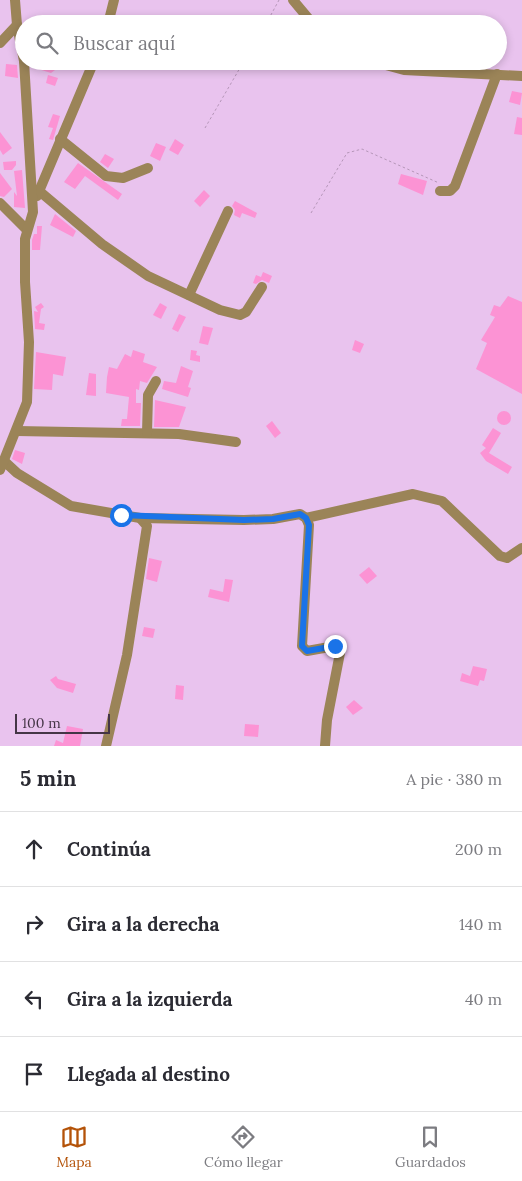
<!DOCTYPE html>
<html lang="es">
<head>
<meta charset="utf-8">
<style>
  :root { --surface:#fff; --page:#f2f2f3; --text:#2b2b33; --muted:#7c7c81; --line:#e1e1e2; --accent:#b45309 }
  body { margin:0; font-family:Lora,serif; background:var(--page); color:var(--text) }
  .scale { position:absolute; left:15px; bottom:12px; width:95px; box-sizing:border-box; padding-left:5px; border:2px solid #453546; border-top:0; font-size:14px; line-height:18px; white-space:nowrap; color:#453546; -webkit-text-stroke:4px #e9c3ee; paint-order:stroke }
  .stop { position:absolute; width:15px; height:15px; margin:-11px; border:4px solid #1a73e8; border-radius:50%; background:#fff }
  .stop.end { background:#1a73e8; border-color:#fff; box-shadow:0 1px 5px #0008 }
  .list { margin:0; padding:0; list-style:none }
  h2 { display:flex; justify-content:space-between; align-items:center; height:65px; margin:0; padding:0 20px; font-size:21px }
  h2 small { font-size:16px; font-weight:400; color:var(--muted) }
  .list li { display:grid; grid-template-columns:32px 1fr auto; gap:15px; align-items:center; box-sizing:border-box; height:75px; padding:0 20px; border-top:1px solid var(--line) }
  .list b { display:block; font-size:19px; white-space:nowrap }
  .list em { font-size:16px; font-style:normal; color:var(--muted) }
  .icon { flex:none; width:28px; height:28px; fill:none; stroke:currentColor; stroke-width:2; stroke-linecap:round; stroke-linejoin:round }
  .map { position:relative; flex:none; width:522px; height:746px; overflow:hidden }
  .search { position:absolute; background:var(--surface); box-shadow:0 2px 8px #0003; left:15px; right:15px; top:15px; height:55px; display:flex; align-items:center; gap:12px; box-sizing:border-box; padding:0 18px; border-radius:28px; color:var(--muted); font-size:19px }
  .sheet { height:365px; background:var(--surface) }
  nav { display:flex; justify-content:space-around; align-items:center; box-sizing:border-box; height:70px; border-top:1px solid var(--line); background:var(--surface); font-size:14px; color:var(--muted) }
  nav a { display:grid; justify-items:center; gap:2px }
  nav .on { color:var(--accent) }
  .map>svg:first-child { display:block }
</style>
</head>
<body>
<div class="map">
<svg width="522" height="746" viewBox="0 0 522 746">
  <rect width="100%" height="100%" fill="#e9c3ee"/>
  <g fill="#fc93d4">
    <path d="M 56,61 L 59,67 L 51,73 L 35,68 L 37,63 L 47,66 Z"/>
    <path d="M 6,64 L 17,65 L 18,78 L 5,76 Z"/>
    <path d="M 48,75 L 58,78 L 55,86 L 46,83 Z"/>
    <path d="M 512,91 L 522,93 L 520,105 L 509,102 Z"/>
    <path d="M 53,114 L 60,116 L 53,140 L 49,139 L 53,128 L 48,127 Z"/>
    <path d="M 517,117 L 522,118 L 522,135 L 514,134 Z"/>
    <path d="M 0,132 L 12,148 L 3,155 L 0,150 Z"/>
    <path d="M 175,139 L 184,145 L 178,155 L 169,150 Z"/>
    <path d="M 156,143 L 166,147 L 160,161 L 150,156 Z"/>
    <path d="M 105,154 L 114,159 L 108,168 L 100,162 Z"/>
    <path d="M 16,161 L 16,165 L 12,170 L 4,170 L 3,162 Z"/>
    <path d="M 78,163 L 122,194 L 118,200 L 85,176 L 75,189 L 64,182 Z"/>
    <path d="M 22,170 L 25,208 L 14,207 L 14,192 L 17,196 L 14,171 Z"/>
    <path d="M 0,173 L 12,189 L 4,197 L 0,196 Z"/>
    <path d="M 401,174 L 427,181 L 423,195 L 398,184 Z"/>
    <path d="M 204,190 L 210,196 L 200,207 L 194,201 Z"/>
    <path d="M 235,201 L 257,213 L 255,218 L 242,213 L 240,218 L 234,215 L 235,210 L 232,206 Z"/>
    <path d="M 55,214 L 76,231 L 73,237 L 50,225 Z"/>
    <path d="M 37,226 L 42,226 L 40,250 L 32,250 L 32,240 L 34,234 L 37,234 Z"/>
    <path d="M 263,272 L 272,276 L 269,283 L 262,280 L 256,284 L 253,283 L 256,275 L 261,277 Z"/>
    <path d="M 508,296 L 522,302 L 522,394 L 476,369 L 487,343 L 481,340 L 495,317 L 490,315 L 494,305 L 500,307 Z"/>
    <path d="M 41,303 L 44,307 L 41,309 L 39,323 L 45,324 L 44,330 L 35,329 L 34,311 L 38,312 L 35,307 Z"/>
    <path d="M 160,303 L 167,307 L 161,319 L 153,315 Z"/>
    <path d="M 179,314 L 186,317 L 178,332 L 172,329 Z"/>
    <path d="M 203,326 L 213,328 L 208,345 L 199,343 Z"/>
    <path d="M 355,340 L 364,344 L 360,353 L 352,350 Z"/>
    <path d="M 133,350 L 145,354 L 143,362 L 157,367 L 147,383 L 140,381 L 139,390 L 136,389 L 136,403 L 141,403 L 140,426 L 121,426 L 122,419 L 127,419 L 129,397 L 106,393 L 107,377 L 109,367 L 117,369 L 125,354 L 131,357 Z"/>
    <path d="M 191,350 L 197,351 L 196,355 L 200,356 L 200,362 L 190,360 Z"/>
    <path d="M 36,352 L 66,357 L 63,376 L 53,374 L 52,390 L 34,389 Z"/>
    <path d="M 181,366 L 193,371 L 188,387 L 191,388 L 188,397 L 162,389 L 164,381 L 176,383 Z"/>
    <path d="M 89,373 L 96,374 L 96,396 L 86,395 Z"/>
    <path d="M 155,400 L 186,407 L 179,427 L 154,427 Z"/>
    <circle cx="504" cy="418" r="7"/>
    <path d="M 272,421 L 281,433 L 275,438 L 266,426 Z"/>
    <path d="M 493,428 L 501,433 L 489,453 L 512,467 L 508,474 L 486,461 L 480,453 L 486,448 L 482,445 Z"/>
    <path d="M 15,450 L 25,453 L 22,464 L 12,459 Z"/>
    <path d="M 149,558 L 162,561 L 157,582 L 146,579 Z"/>
    <path d="M 369,567 L 377,576 L 367,584 L 359,575 Z"/>
    <path d="M 225,579 L 233,580 L 229,602 L 208,597 L 210,589 L 223,592 Z"/>
    <path d="M 144,627 L 155,629 L 153,638 L 142,636 Z"/>
    <path d="M 473,666 L 487,669 L 484,681 L 480,680 L 478,686 L 460,681 L 462,673 L 470,676 Z"/>
    <path d="M 56,676 L 58,679 L 76,684 L 73,693 L 57,688 L 50,680 Z"/>
    <path d="M 176,685 L 184,686 L 183,700 L 175,699 Z"/>
    <path d="M 354,700 L 363,708 L 353,715 L 346,707 Z"/>
    <path d="M 245,724 L 259,725 L 258,737 L 244,736 Z"/>
    <path d="M 67,726 L 83,729 L 80,746 L 54,746 L 56,740 L 63,743 Z"/>
  </g>
  <g fill="none" stroke-linecap="round" stroke-linejoin="round">
    <g stroke="#b596b8" stroke-width="1" stroke-dasharray="2.5 2.5" stroke-linecap="butt">
      <path d="M 266,24 L 279,0"/>
      <path d="M 205,128 L 244,61"/>
      <path d="M 311,213 L 347,153 L 362,149 L 439,183"/>
    </g>
    <g stroke="#9b8458" stroke-width="10">
      <path d="M 15,0 L 17,25 L 24,61"/>
      <path d="M 293,0 L 313,24"/>
      <path d="M 108,24 L 114,0"/>
      <path d="M 0,43 L 17,25"/>
      <path d="M 371,61 L 404,70 L 522,76"/>
      <path d="M 60,139 L 106,176 L 123,178 L 148,168"/>
      <path d="M 38,190 L 102,244 L 148,276 L 220,310 L 240,315 L 246,312 L 262,287"/>
      <path d="M 440,191 L 450,191 L 455,186 L 497,74"/>
      <path d="M 37,196 L 94,61"/>
      <path d="M 0,203 L 27,230"/>
      <path d="M 189,295 L 228,211"/>
      <path d="M 17,431 L 179,434 L 236,442"/>
      <path d="M 147,433 L 148,395 L 156,381"/>
      <path d="M 4,461 L 17,473 L 71,506 L 140,518 L 147,526 L 127,655 L 106,746"/>
      <path d="M 0,470 L 27,402 L 29,342 L 25,282 L 25,239 L 33,212 L 24,61"/>
      <path d="M 140,518 L 244,520 L 273,519 L 300,514 L 306,518 L 309,525 L 302,646 L 307,651 L 335,646 L 339,648 L 340,653 L 327,720 L 325,746"/>
      <path d="M 306,518 L 413,494 L 442,501 L 500,556 L 507,558 L 522,548"/>
    </g>
  </g>
  <g fill="none" stroke-linecap="round" stroke-linejoin="round">
    <path stroke="#1a73e8" stroke-width="6" d="M 121,515 L 244,520 L 273,519 L 300,514 L 306,518 L 309,525 L 302,646 L 307,651 L 335,646"/>
  </g>
</svg>
<div class="scale">100 m</div>
<div class="stop" style="left:121px;top:515px"></div>
<div class="stop end" style="left:335px;top:646px"></div>
<div class="search"><svg class="icon" aria-label="search" viewBox="0 0 24 24"><circle cx="10" cy="10" r="6"/><path d="M15 15l6 6"/></svg>Buscar aquí</div>
</div>
<section class="sheet">
<h2>5 min<small>A pie · 380 m</small></h2>
<ul class="list">
<li><svg class="icon" aria-label="ahead" viewBox="0 0 24 24"><path d="M12 20V5M6 11l6-6 6 6"/></svg><div><b>Continúa</b></div><em>200 m</em></li>
<li><svg class="icon" aria-label="right" viewBox="0 0 24 24"><path d="M7 20v-9h11M14 6l5 5-5 5"/></svg><div><b>Gira a la derecha</b></div><em>140 m</em></li>
<li><svg class="icon" aria-label="left" viewBox="0 0 24 24"><path d="M17 20v-9H6M10 6l-5 5 5 5"/></svg><div><b>Gira a la izquierda</b></div><em>40 m</em></li>
<li><svg class="icon" aria-label="arrive" viewBox="0 0 24 24"><path d="M6 21V4h12l-3 4 3 4H6"/></svg><div><b>Llegada al destino</b></div></li>
</ul>
</section>
<nav>
<a class="on"><svg class="icon" aria-label="map" viewBox="0 0 24 24"><path d="M3 6l6-2 6 2 6-2v14l-6 2-6-2-6 2zM9 4v14M15 6v14"/></svg>Mapa</a>
<a><svg class="icon" aria-label="directions" viewBox="0 0 24 24"><path d="M12 3l9 9-9 9-9-9zM9 14v-3h6M13 9l2 2-2 2"/></svg>Cómo llegar</a>
<a><svg class="icon" aria-label="saved" viewBox="0 0 24 24"><path d="M7 4h10v16l-5-4-5 4z"/></svg>Guardados</a>
</nav>
</body>
</html>
